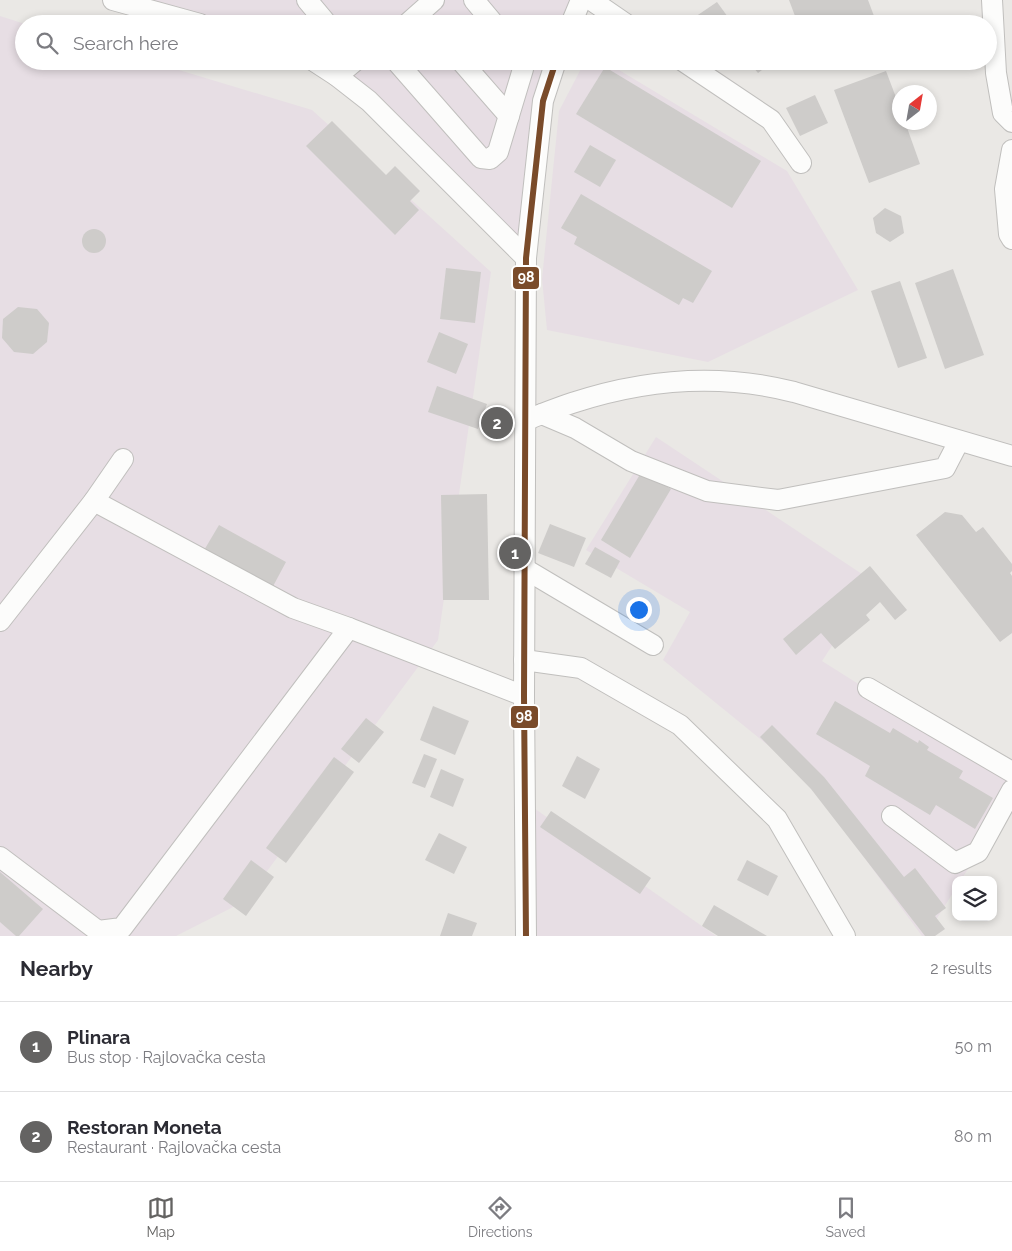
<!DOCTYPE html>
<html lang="en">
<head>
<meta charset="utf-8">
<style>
  :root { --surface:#fff; --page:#f2f2f3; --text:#2b2b33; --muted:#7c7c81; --line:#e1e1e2; --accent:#646362 }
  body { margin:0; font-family:Raleway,sans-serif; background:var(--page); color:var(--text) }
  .controls { position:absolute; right:15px; bottom:15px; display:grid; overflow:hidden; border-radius:10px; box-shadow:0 2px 8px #0003 }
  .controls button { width:45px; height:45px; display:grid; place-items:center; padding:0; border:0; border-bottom:1px solid var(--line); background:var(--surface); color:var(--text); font:25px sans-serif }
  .compass { position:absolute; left:892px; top:85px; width:45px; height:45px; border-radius:50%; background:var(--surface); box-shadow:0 2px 8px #0003; rotate:31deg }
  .you { position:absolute; left:638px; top:609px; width:18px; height:18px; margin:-12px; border:4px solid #fff; border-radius:50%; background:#1a73e8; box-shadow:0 0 0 8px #1a73e833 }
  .badge { display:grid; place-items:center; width:32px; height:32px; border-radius:50%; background:var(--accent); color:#fff; font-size:16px; font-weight:700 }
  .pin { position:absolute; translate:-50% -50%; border:2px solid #fff; box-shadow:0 1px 5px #0006 }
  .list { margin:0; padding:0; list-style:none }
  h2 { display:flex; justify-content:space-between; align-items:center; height:65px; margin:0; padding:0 20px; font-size:21px }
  h2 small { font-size:16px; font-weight:400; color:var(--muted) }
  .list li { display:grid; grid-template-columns:32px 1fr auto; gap:15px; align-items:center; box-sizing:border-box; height:90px; padding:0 20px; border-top:1px solid var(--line) }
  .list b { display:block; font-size:19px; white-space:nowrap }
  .list p { margin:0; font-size:16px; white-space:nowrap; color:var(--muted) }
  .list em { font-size:16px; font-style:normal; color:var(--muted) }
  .icon { flex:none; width:28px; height:28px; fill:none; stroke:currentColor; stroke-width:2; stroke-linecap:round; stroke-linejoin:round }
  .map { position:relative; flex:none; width:1012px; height:936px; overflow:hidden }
  .search { position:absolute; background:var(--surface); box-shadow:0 2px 8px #0003; left:15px; right:15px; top:15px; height:55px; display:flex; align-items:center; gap:12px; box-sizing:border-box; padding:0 18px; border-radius:28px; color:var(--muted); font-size:19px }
  .sheet { height:245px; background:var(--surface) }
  nav { display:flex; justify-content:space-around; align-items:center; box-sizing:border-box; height:70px; border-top:1px solid var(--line); background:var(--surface); font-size:14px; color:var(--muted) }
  nav a { display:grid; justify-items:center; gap:2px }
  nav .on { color:var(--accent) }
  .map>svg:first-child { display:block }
</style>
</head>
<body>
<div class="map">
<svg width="1012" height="936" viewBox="0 0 1012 936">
  <rect width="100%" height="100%" fill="#eae8e5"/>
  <g fill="#e7dee4">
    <path d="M 113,0 L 581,0 L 571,24 L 200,24 Z"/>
    <path d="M 0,16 L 25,24 L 24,61 L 149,61 L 312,110 L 491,272 L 438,640 L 245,901 L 176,936 L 0,936 Z"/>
    <path d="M 314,61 L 556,61 L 526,258 Z"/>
    <path d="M 585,61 L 604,61 L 787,171 L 858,290 L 708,362 L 547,330 L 542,279 L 559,111 Z"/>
    <path d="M 656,437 L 874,582 L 822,661 L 1012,781 L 1012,799 L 961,880 L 956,880 L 956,888 L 926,936 L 922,936 L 802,773 L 663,660 L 690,612 L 586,550 Z"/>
    <path d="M 521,799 L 716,936 L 523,936 Z"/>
  </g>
  <g fill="#ceccca">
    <path d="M 789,0 L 868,0 L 877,24 L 798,24 Z"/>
    <path d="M 717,2 L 733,24 L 696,24 L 692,19 Z"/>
    <path d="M 748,61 L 768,61 L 770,64 L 758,73 Z"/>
    <path d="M 812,61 L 832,61 L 814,68 Z"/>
    <path d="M 605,67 L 761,161 L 732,208 L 576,114 Z"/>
    <path d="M 886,71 L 900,108 L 900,122 L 905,122 L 920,164 L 869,183 L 834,90 Z"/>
    <path d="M 815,95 L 828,123 L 800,136 L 786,108 Z"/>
    <path d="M 332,121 L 386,175 L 395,166 L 420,191 L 410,201 L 419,210 L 395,235 L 306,146 Z"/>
    <path d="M 590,145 L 616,160 L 600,187 L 574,172 Z"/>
    <path d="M 581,194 L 712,271 L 693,303 L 683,298 L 679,305 L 574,244 L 577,237 L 561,228 Z"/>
    <path d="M 885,208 L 901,216 L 904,233 L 890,242 L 876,233 L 873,218 Z"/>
    <circle cx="94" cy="241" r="12"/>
    <path d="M 446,268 L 481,272 L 475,323 L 440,319 Z"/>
    <path d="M 953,269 L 984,355 L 945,369 L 915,283 Z"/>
    <path d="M 900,281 L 927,358 L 898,368 L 871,291 Z"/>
    <path d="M 18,307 L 37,309 L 49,323 L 47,342 L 33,354 L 14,352 L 2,338 L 3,319 Z"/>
    <path d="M 439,332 L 468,344 L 456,374 L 427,362 Z"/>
    <path d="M 437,386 L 487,404 L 478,429 L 428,412 Z"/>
    <path d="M 642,471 L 671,489 L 630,558 L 601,540 Z"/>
    <path d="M 487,494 L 489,600 L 443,600 L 441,495 Z"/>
    <path d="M 945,512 L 962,515 L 976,532 L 983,527 L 1012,564 L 1012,571 L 1010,573 L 1012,576 L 1012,633 L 1000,642 L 916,535 Z"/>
    <path d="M 550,524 L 586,538 L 574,567 L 538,553 Z"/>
    <path d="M 219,525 L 286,562 L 271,590 L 203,552 Z"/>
    <path d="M 595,547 L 620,561 L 611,578 L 585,564 Z"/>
    <path d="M 870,566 L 907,610 L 895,620 L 880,602 L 866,615 L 870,620 L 835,649 L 821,633 L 796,655 L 783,639 Z"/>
    <path d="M 835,701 L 890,733 L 893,728 L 918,743 L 919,740 L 929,747 L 927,750 L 963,771 L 959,778 L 993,798 L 975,829 L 936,805 L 930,815 L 865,776 L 870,766 L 816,734 Z"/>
    <path d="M 433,706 L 469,721 L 455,755 L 420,740 Z"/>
    <path d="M 366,718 L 384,732 L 359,763 L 341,749 Z"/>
    <path d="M 772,725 L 824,777 L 904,877 L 915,868 L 946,908 L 935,916 L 945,929 L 935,936 L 925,936 L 811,789 L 760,737 Z"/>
    <path d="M 424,754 L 437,759 L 425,788 L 412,783 Z"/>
    <path d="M 577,756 L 600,769 L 585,799 L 562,786 Z"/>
    <path d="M 334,757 L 354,772 L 286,863 L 266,848 Z"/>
    <path d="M 441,769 L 464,779 L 453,807 L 430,797 Z"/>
    <path d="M 551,811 L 651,878 L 640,894 L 540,827 Z"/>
    <path d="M 439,833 L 467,847 L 454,874 L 425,860 Z"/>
    <path d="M 251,860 L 274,877 L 246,916 L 223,899 Z"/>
    <path d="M 747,860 L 778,876 L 768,896 L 737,880 Z"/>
    <path d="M 0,872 L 43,909 L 19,936 L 16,936 L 0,922 Z"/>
    <path d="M 714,905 L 767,936 L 718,936 L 702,926 Z"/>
    <path d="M 448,913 L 477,923 L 472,936 L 440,936 Z"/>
  </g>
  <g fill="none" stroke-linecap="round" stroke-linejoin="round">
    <g stroke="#c0bfbd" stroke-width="22">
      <g id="minor">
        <path d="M 113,0 L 200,24"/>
        <path d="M 307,0 L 327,24"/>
        <path d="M 474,0 L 494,24"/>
        <path d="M 591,0 L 626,24"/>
        <path d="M 992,0 L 996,73 L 1003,113 L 1012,122"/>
        <path d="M 407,24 L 434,0"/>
        <path d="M 571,24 L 581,0"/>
        <path d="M 314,61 L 337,76 L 369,101 L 526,258"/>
        <path d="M 396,61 L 481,158 L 490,159 L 498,152 L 523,69 L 523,61"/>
        <path d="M 461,61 L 509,116"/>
        <path d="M 683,61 L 771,120 L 801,163"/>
        <path d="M 337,76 L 355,61"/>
        <path d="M 1012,150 L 1005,189 L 1009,234 L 1012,239"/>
        <path d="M 542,414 L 575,428 L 631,461 L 707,491 L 778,500 L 945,468 L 959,441"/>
        <path d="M 526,420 C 542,414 557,408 572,403 C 645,379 720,373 794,392 L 1012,456"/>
        <path d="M 94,501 L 293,608 L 349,628"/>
        <path d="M 525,569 L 653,645"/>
        <path d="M 0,621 L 94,501 L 123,459"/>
        <path d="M 524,660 L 581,668 L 680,725 L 777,819 L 845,936"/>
        <path d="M 868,688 L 1012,772"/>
        <path d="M 892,816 L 955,863 L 978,852 L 1012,790"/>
        <path d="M 0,857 L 98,931 L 122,928 L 349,628 L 524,696"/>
        <path d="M 526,936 L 524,696 L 526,258 L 543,101 L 556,61"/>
      </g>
    </g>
    <use href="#minor" stroke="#fcfcfb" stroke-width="20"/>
    <g stroke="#fff" stroke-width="10">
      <path id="bus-1" d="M 526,936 L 524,696 L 526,258 L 543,101 L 556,61"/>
    </g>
    <use href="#bus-1" stroke="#7a4b2a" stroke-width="6"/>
  </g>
  <g stroke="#fff" stroke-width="2">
    <rect x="512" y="266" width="28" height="24" rx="5" fill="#7a4b2a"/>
    <rect x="510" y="705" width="29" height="24" rx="5" fill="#7a4b2a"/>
  </g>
  <g font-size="14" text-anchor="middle" font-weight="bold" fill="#fff">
    <text x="526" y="282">98</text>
    <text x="524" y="721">98</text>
  </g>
</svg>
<div class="controls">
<button><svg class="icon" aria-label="layers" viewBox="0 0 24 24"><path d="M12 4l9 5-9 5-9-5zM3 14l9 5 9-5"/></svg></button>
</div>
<svg class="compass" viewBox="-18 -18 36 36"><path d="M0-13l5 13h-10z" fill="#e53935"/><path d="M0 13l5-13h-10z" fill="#7c7c81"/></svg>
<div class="you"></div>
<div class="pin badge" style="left:515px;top:553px">1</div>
<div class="pin badge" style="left:497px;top:423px">2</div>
<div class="search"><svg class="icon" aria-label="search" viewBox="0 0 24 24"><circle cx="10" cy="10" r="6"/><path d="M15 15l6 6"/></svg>Search here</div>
</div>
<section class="sheet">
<h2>Nearby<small>2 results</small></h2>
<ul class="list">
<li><span class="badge">1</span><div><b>Plinara</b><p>Bus stop · Rajlovačka cesta</p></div><em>50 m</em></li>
<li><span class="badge">2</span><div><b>Restoran Moneta</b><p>Restaurant · Rajlovačka cesta</p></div><em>80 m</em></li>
</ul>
</section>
<nav>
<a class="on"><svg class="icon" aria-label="map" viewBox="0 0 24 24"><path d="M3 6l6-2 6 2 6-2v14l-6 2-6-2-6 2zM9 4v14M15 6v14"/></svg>Map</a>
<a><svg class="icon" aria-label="directions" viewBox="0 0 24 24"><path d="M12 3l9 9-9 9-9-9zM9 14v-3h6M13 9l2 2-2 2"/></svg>Directions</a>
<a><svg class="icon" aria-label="saved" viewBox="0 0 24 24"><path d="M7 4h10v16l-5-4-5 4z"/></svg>Saved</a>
</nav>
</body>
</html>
